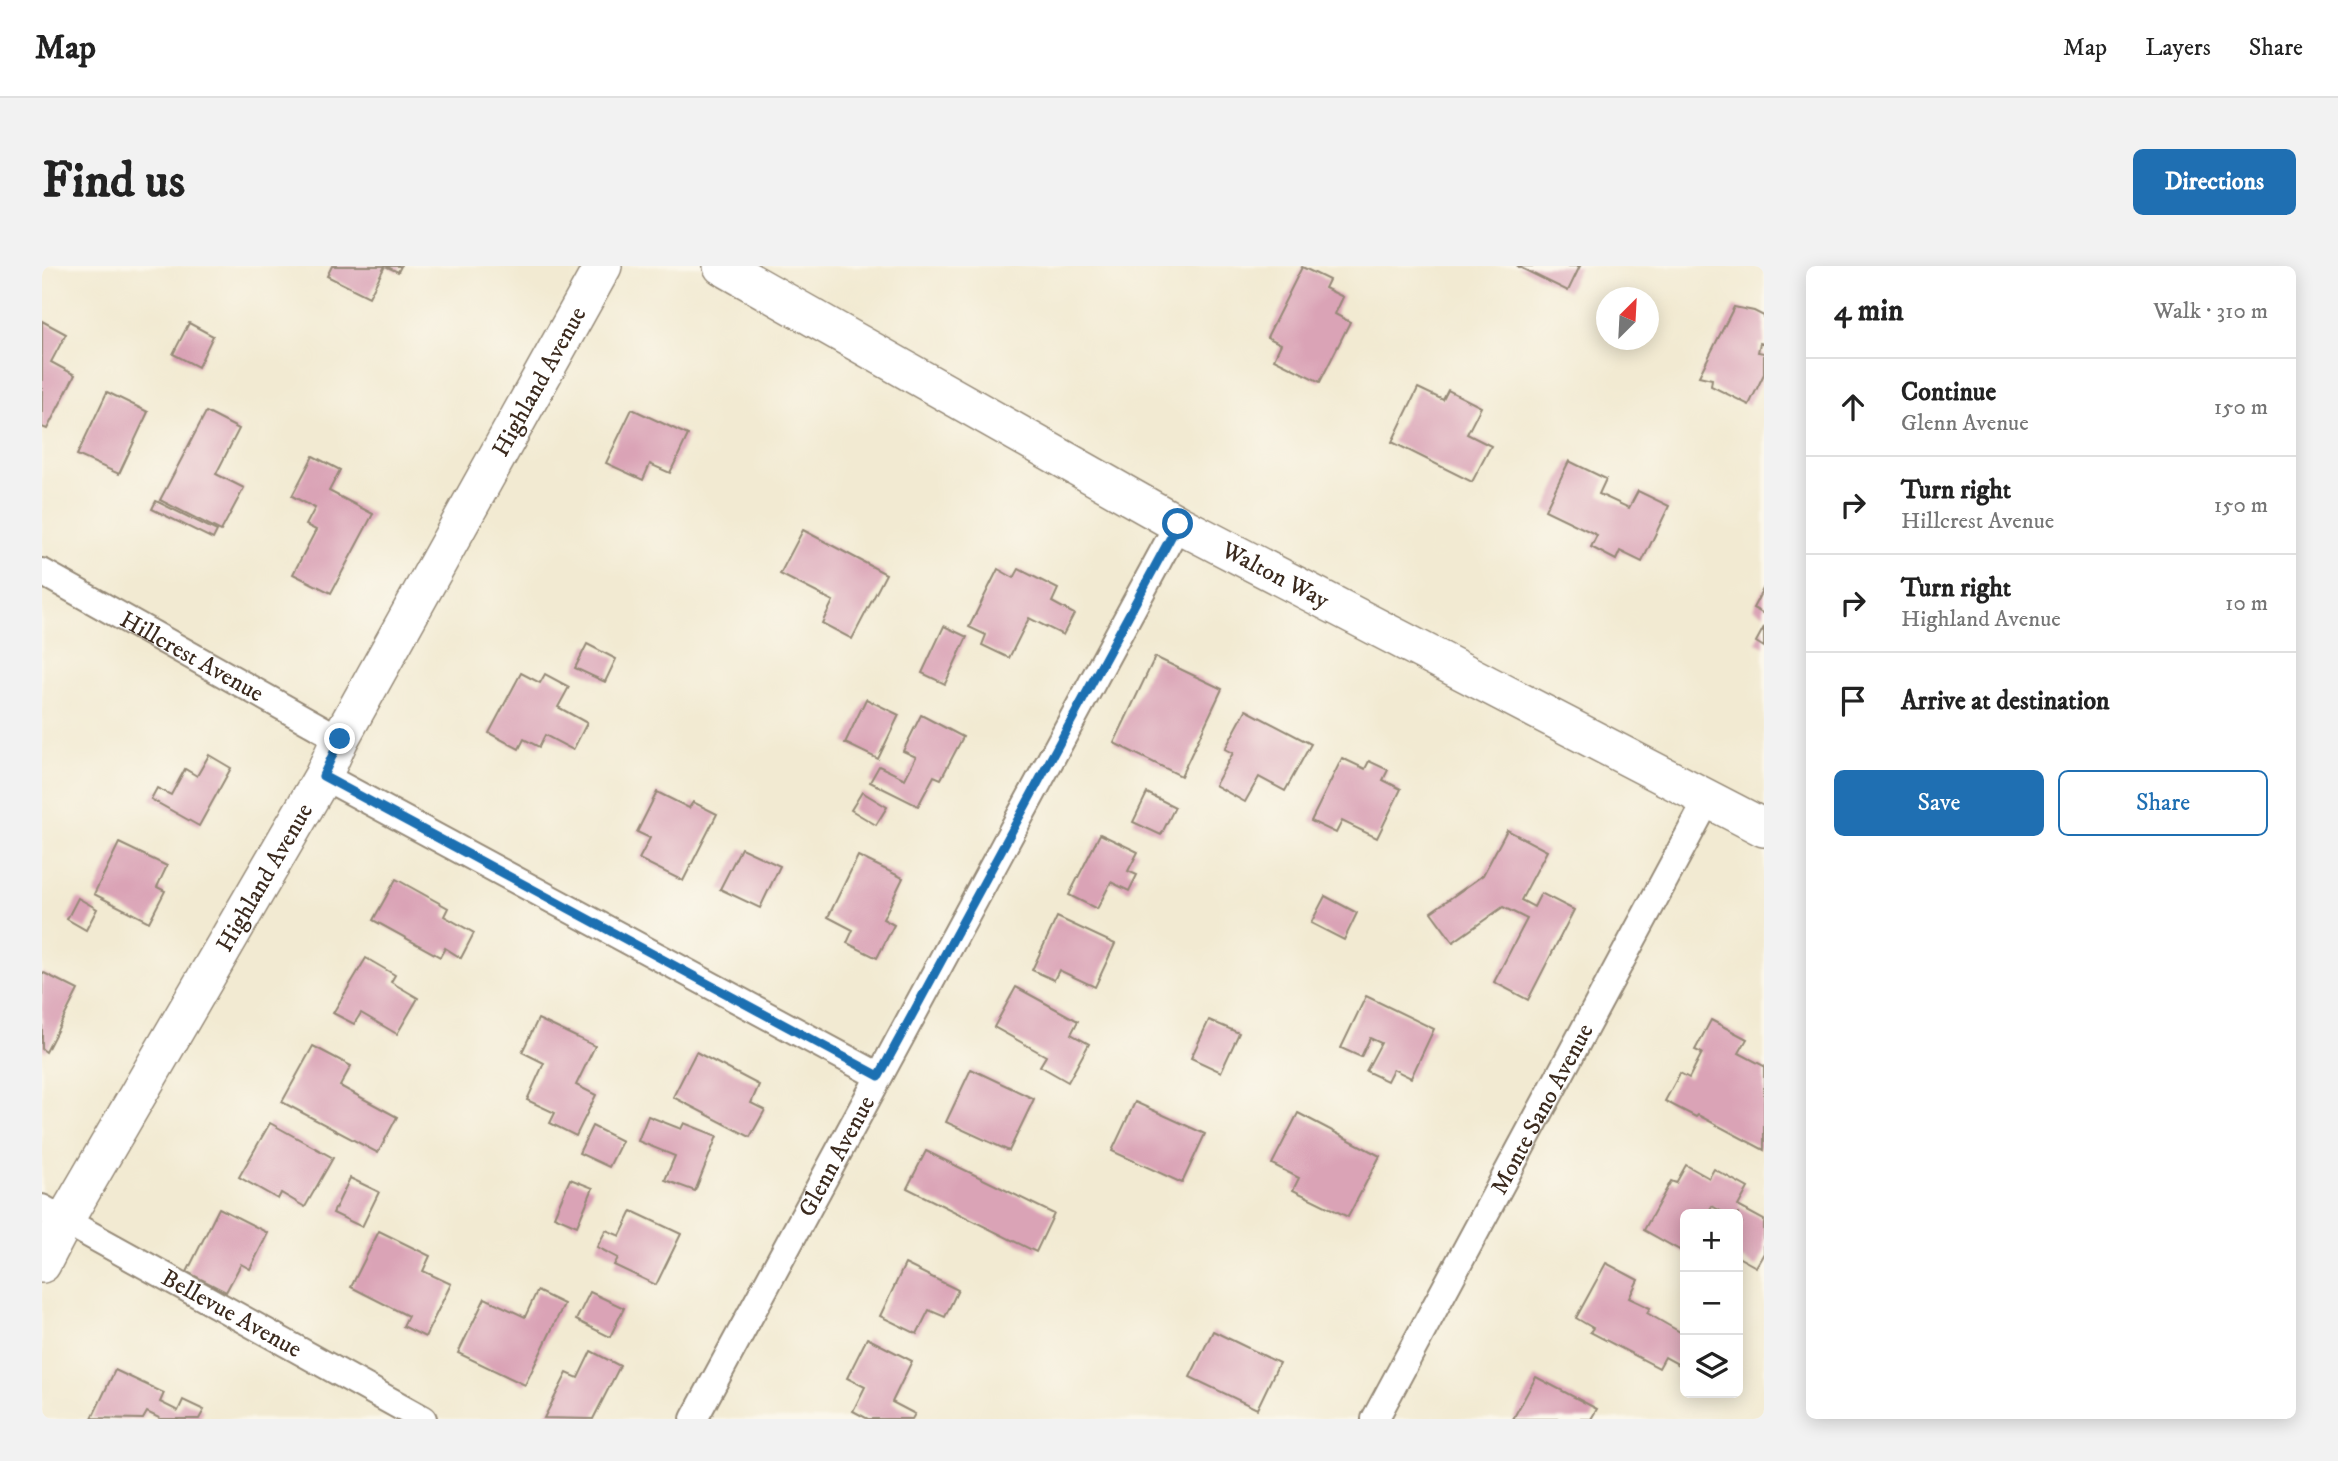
<!DOCTYPE html>
<html lang="en">
<head>
<meta charset="utf-8">
<style>
  :root { --surface:#fff; --page:#f2f2f2; --text:#222; --muted:#767676; --line:#e0e0e0; --accent:#1f6fb2 }
  body { margin:0; font-family:"IM FELL DW Pica",serif; background:var(--page); color:var(--text) }
  .controls { position:absolute; right:21px; bottom:21px; display:grid; overflow:hidden; border-radius:10px; box-shadow:0 4px 18px #0003 }
  .controls button { width:63px; height:63px; display:grid; place-items:center; padding:0; border:0; border-bottom:2px solid var(--line); background:var(--surface); color:var(--text); font:35px sans-serif }
  .compass { position:absolute; left:1554px; top:21px; width:63px; height:63px; border-radius:50%; background:var(--surface); box-shadow:0 4px 18px #0003; rotate:24deg }
  .stop { position:absolute; width:21px; height:21px; margin:-16px; border:5px solid #1f6fb2; border-radius:50%; background:#fff }
  .stop.end { background:#1f6fb2; border-color:#fff; box-shadow:0 2px 7px #0008 }
  .list { margin:0; padding:0; list-style:none }
  h2 { display:flex; justify-content:space-between; align-items:center; height:91px; margin:0; padding:0 28px; font-size:30px }
  h2 small { font-size:23px; font-weight:400; color:var(--muted) }
  .list li { display:grid; grid-template-columns:46px 1fr auto; gap:21px; align-items:center; box-sizing:border-box; height:98px; padding:0 28px; border-top:2px solid var(--line) }
  .list b { display:block; font-size:26px; white-space:nowrap }
  .list p { margin:0; font-size:23px; white-space:nowrap; color:var(--muted) }
  .list em { font-size:23px; font-style:normal; color:var(--muted) }
  .actions { display:flex; gap:14px; padding:21px 28px }
  .actions a { flex:1; padding:16px 0; border:2px solid var(--accent); border-radius:10px; text-align:center; font-size:24px; color:var(--accent) }
  .actions .main { background:var(--accent); color:#fff }
  .icon { flex:none; width:38px; height:38px; fill:none; stroke:currentColor; stroke-width:2; stroke-linecap:round; stroke-linejoin:round }
  .map { position:relative; flex:none; width:1722px; height:1153px; overflow:hidden; border-radius:10px }
  header { display:flex; align-items:center; gap:42px; box-sizing:border-box; height:98px; padding:0 35px; background:var(--surface); border-bottom:2px solid var(--line) }
  header strong { font-size:33px }
  nav { display:flex; gap:38px; margin-inline-start:auto; font-size:24px }
  .intro { display:flex; align-items:center; justify-content:space-between; box-sizing:border-box; height:168px; padding:0 42px }
  h1 { margin:0; font-size:49px }
  .button { padding:18px 32px; border-radius:10px; background:var(--accent); color:#fff; font-size:24px; font-weight:700 }
  main { display:flex; gap:42px; padding:0 42px }
  aside { flex:1; background:var(--surface); border-radius:10px; box-shadow:0 4px 18px #0003 }
  .map>svg:first-child { display:block }
</style>
</head>
<body>
<header>
<strong>Map</strong>
<nav><a>Map</a><a>Layers</a><a>Share</a></nav>
</header>
<div class="intro"><h1>Find us</h1><a class="button">Directions</a></div>
<main>
<div class="map">
<svg width="1722" height="1153" viewBox="0 0 1722 1153">
  <rect width="100%" height="100%" fill="#fbf7ec"/>
  <filter id="ink" filterUnits="userSpaceOnUse"><feTurbulence type="fractalNoise" baseFrequency=".0143" numOctaves="2"/><feDisplacementMap in="SourceGraphic" scale="14" xChannelSelector="R" yChannelSelector="G"/><feConvolveMatrix kernelMatrix="1 2 1 2 8 2 1 2 1" color-interpolation-filters="sRGB"/></filter>
  <filter id="wash" filterUnits="userSpaceOnUse"><feTurbulence type="fractalNoise" baseFrequency=".00686" numOctaves="4" result="noise"/><feDisplacementMap in="SourceGraphic" scale="28" xChannelSelector="R" yChannelSelector="G"/><feGaussianBlur stdDeviation="1.57" result="paint"/><feColorMatrix in="noise" values="0 0 0 0 0 0 0 0 0 0 0 0 0 0 0 0 0 1.4 0 .05"/><feComposite in="paint" operator="in"/></filter>
  <g filter="url(#wash)">
    <rect width="100%" height="100%" fill="#f2ead2"/>
    <g id="blocks">
      <g fill="#daa3b6">
        <path d="M 290,0 L 343,0 L 327,31 L 285,10 Z"/>
        <path d="M 343,0 L 359,0 L 356,6 Z"/>
        <path d="M 1475,0 L 1538,0 L 1526,25 Z"/>
        <path d="M 1260,1 L 1287,14 L 1283,22 L 1301,31 L 1293,48 L 1308,56 L 1278,116 L 1232,93 L 1239,78 L 1225,71 Z"/>
        <path d="M 1692,41 L 1712,45 L 1722,50 L 1722,78 L 1718,77 L 1716,86 L 1722,87 L 1722,108 L 1707,139 L 1669,120 L 1670,113 L 1657,110 Z"/>
        <path d="M 0,55 L 24,68 L 9,96 L 33,109 L 5,163 L 0,161 Z"/>
        <path d="M 147,57 L 171,70 L 156,101 L 131,88 Z"/>
        <path d="M 1376,122 L 1401,134 L 1406,124 L 1439,141 L 1425,168 L 1449,180 L 1430,216 L 1350,176 Z"/>
        <path d="M 65,126 L 106,146 L 77,208 L 35,189 Z"/>
        <path d="M 590,143 L 646,169 L 628,207 L 608,198 L 601,214 L 564,197 Z"/>
        <path d="M 164,146 L 197,163 L 174,208 L 202,222 L 179,265 L 118,234 Z"/>
        <path d="M 271,190 L 298,204 L 287,225 L 331,248 L 289,327 L 251,308 L 274,264 L 264,259 L 273,242 L 250,230 Z"/>
        <path d="M 1527,195 L 1564,213 L 1557,228 L 1587,242 L 1596,225 L 1627,240 L 1600,296 L 1578,285 L 1574,294 L 1549,281 L 1555,269 L 1503,244 Z"/>
        <path d="M 114,235 L 175,265 L 171,273 L 110,243 Z"/>
        <path d="M 761,264 L 844,308 L 810,373 L 780,357 L 791,335 L 738,308 Z"/>
        <path d="M 956,303 L 972,312 L 977,303 L 1016,323 L 1010,336 L 1032,348 L 1021,369 L 987,352 L 967,392 L 940,379 L 944,369 L 927,361 Z"/>
        <path d="M 1722,321 L 1722,348 L 1711,342 Z"/>
        <path d="M 902,360 L 925,371 L 903,418 L 880,407 Z"/>
        <path d="M 1722,361 L 1722,381 L 1714,376 Z"/>
        <path d="M 545,378 L 574,393 L 563,416 L 533,402 Z"/>
        <path d="M 1113,391 L 1180,423 L 1139,510 L 1072,477 Z"/>
        <path d="M 479,407 L 498,417 L 503,408 L 527,421 L 516,441 L 545,457 L 531,484 L 503,469 L 497,481 L 482,473 L 477,483 L 447,467 Z"/>
        <path d="M 824,433 L 857,449 L 836,493 L 803,477 Z"/>
        <path d="M 1204,444 L 1269,478 L 1243,525 L 1217,511 L 1203,536 L 1173,519 L 1191,487 L 1183,483 Z"/>
        <path d="M 879,449 L 921,471 L 899,513 L 892,510 L 876,540 L 828,516 L 837,500 L 863,513 L 874,491 L 861,485 Z"/>
        <path d="M 167,489 L 189,502 L 157,560 L 109,533 L 115,522 L 129,529 L 143,503 L 155,510 Z"/>
        <path d="M 1300,492 L 1323,503 L 1327,495 L 1346,504 L 1341,514 L 1359,523 L 1335,572 L 1300,555 L 1294,567 L 1269,555 Z"/>
        <path d="M 615,526 L 647,542 L 651,536 L 675,548 L 641,615 L 597,593 L 608,572 L 595,566 Z"/>
        <path d="M 820,526 L 845,541 L 834,559 L 809,544 Z"/>
        <path d="M 1105,527 L 1133,541 L 1119,569 L 1091,556 Z"/>
        <path d="M 1465,564 L 1505,585 L 1479,634 L 1492,641 L 1499,627 L 1532,644 L 1486,734 L 1452,716 L 1485,653 L 1461,641 L 1411,676 L 1389,646 L 1441,609 Z"/>
        <path d="M 1058,568 L 1096,586 L 1086,605 L 1095,609 L 1087,625 L 1069,616 L 1055,643 L 1027,629 Z"/>
        <path d="M 77,577 L 125,600 L 115,621 L 123,625 L 107,656 L 52,628 Z"/>
        <path d="M 699,582 L 738,600 L 718,642 L 678,623 Z"/>
        <path d="M 816,590 L 861,612 L 841,653 L 852,659 L 835,692 L 805,677 L 811,664 L 786,651 Z"/>
        <path d="M 354,613 L 406,642 L 402,650 L 432,667 L 419,692 L 403,682 L 398,691 L 331,654 Z"/>
        <path d="M 1283,630 L 1315,647 L 1302,674 L 1269,657 Z"/>
        <path d="M 36,632 L 55,643 L 44,664 L 25,653 Z"/>
        <path d="M 1015,651 L 1073,678 L 1053,721 L 1017,704 L 1012,714 L 990,704 Z"/>
        <path d="M 324,692 L 353,709 L 349,716 L 376,732 L 355,768 L 319,747 L 312,758 L 291,747 Z"/>
        <path d="M 0,706 L 36,724 L 4,786 L 0,783 Z"/>
        <path d="M 974,721 L 1036,755 L 1029,768 L 1047,778 L 1026,816 L 998,800 L 1004,790 L 952,761 Z"/>
        <path d="M 1324,730 L 1392,763 L 1369,812 L 1351,803 L 1345,815 L 1324,805 L 1339,777 L 1328,772 L 1319,791 L 1299,782 Z"/>
        <path d="M 496,753 L 553,780 L 534,819 L 554,829 L 534,870 L 508,857 L 513,847 L 485,834 L 502,797 L 480,786 Z"/>
        <path d="M 1167,754 L 1197,767 L 1179,806 L 1149,792 Z"/>
        <path d="M 1669,754 L 1705,773 L 1697,787 L 1722,800 L 1722,884 L 1656,849 L 1654,851 L 1623,835 L 1638,807 L 1647,812 L 1660,787 L 1653,784 Z"/>
        <path d="M 271,780 L 309,800 L 298,820 L 355,851 L 336,887 L 240,836 Z"/>
        <path d="M 654,786 L 717,819 L 709,837 L 723,844 L 708,871 L 631,831 Z"/>
        <path d="M 929,803 L 992,833 L 967,885 L 904,856 Z"/>
        <path d="M 1093,836 L 1163,868 L 1140,917 L 1070,885 Z"/>
        <path d="M 1256,847 L 1338,890 L 1306,951 L 1251,924 L 1257,912 L 1230,898 Z"/>
        <path d="M 606,850 L 639,863 L 642,857 L 675,870 L 653,925 L 623,914 L 633,890 L 596,875 Z"/>
        <path d="M 228,857 L 291,892 L 263,941 L 239,927 L 236,933 L 197,911 Z"/>
        <path d="M 550,860 L 580,875 L 567,901 L 537,887 Z"/>
        <path d="M 884,885 L 1012,948 L 994,986 L 865,922 Z"/>
        <path d="M 1644,899 L 1667,912 L 1672,903 L 1706,922 L 1696,940 L 1722,954 L 1722,987 L 1714,1001 L 1696,991 L 1696,965 L 1700,957 L 1696,955 L 1696,948 L 1684,948 L 1670,940 L 1665,948 L 1643,948 L 1643,987 L 1602,964 L 1629,915 L 1634,917 Z"/>
        <path d="M 308,912 L 337,926 L 320,961 L 291,947 Z"/>
        <path d="M 528,913 L 551,922 L 535,960 L 512,950 Z"/>
        <path d="M 177,942 L 226,967 L 208,1003 L 199,998 L 184,1026 L 145,1006 Z"/>
        <path d="M 590,945 L 639,968 L 614,1019 L 572,999 L 576,992 L 555,981 L 564,964 L 578,970 Z"/>
        <path d="M 337,965 L 388,990 L 381,1005 L 409,1018 L 383,1071 L 361,1060 L 366,1050 L 309,1021 Z"/>
        <path d="M 1564,997 L 1596,1014 L 1587,1032 L 1608,1042 L 1605,1047 L 1638,1066 L 1641,1061 L 1643,1062 L 1643,1102 L 1623,1091 L 1617,1102 L 1548,1066 L 1551,1062 L 1534,1052 Z"/>
        <path d="M 863,998 L 916,1024 L 903,1051 L 887,1044 L 875,1068 L 838,1050 Z"/>
        <path d="M 495,1025 L 522,1038 L 483,1119 L 416,1087 L 443,1032 L 483,1051 Z"/>
        <path d="M 548,1026 L 582,1042 L 568,1071 L 534,1054 Z"/>
        <path d="M 1171,1065 L 1237,1097 L 1215,1143 L 1148,1111 Z"/>
        <path d="M 825,1072 L 870,1095 L 850,1136 L 873,1148 L 870,1153 L 826,1153 L 811,1145 L 823,1121 L 805,1112 Z"/>
        <path d="M 549,1085 L 578,1100 L 551,1153 L 502,1152 L 525,1107 L 536,1112 Z"/>
        <path d="M 73,1104 L 122,1127 L 118,1136 L 136,1145 L 141,1134 L 162,1144 L 157,1153 L 119,1153 L 105,1146 L 101,1153 L 50,1152 Z"/>
        <path d="M 1494,1111 L 1555,1143 L 1549,1153 L 1471,1153 Z"/>
      </g>
    </g>
  </g>
  <g filter="url(#ink)">
    <use href="#blocks" fill-opacity="0" stroke="#968a78" stroke-width="2"/>
    <g fill="none" stroke-linecap="round" stroke-linejoin="round">
      <g stroke="#968a78" stroke-width="30">
        <g id="minor">
          <path id="s1" d="M 0,306 L 298,473"/>
          <path d="M 281,510 L 837,810"/>
          <path id="s2" d="M 0,942 L 381,1153"/>
          <path id="s3" d="M 652,1153 L 1136,258"/>
          <path id="s4" d="M 1333,1153 L 1666,533"/>
        </g>
      </g>
      <g stroke="#968a78" stroke-width="40">
        <g id="secondary">
          <path id="s5" d="M 680,0 L 1136,258 L 1722,562"/>
          <path id="s6" d="M 0,998 L 23,954 L 281,510 L 298,473 L 561,0"/>
        </g>
      </g>
      <use href="#minor" stroke="#fff" stroke-width="26"/>
      <use href="#secondary" stroke="#fff" stroke-width="37"/>
    </g>
  </g>
  <g fill="none" stroke-linecap="round" stroke-linejoin="round" filter="url(#ink)">
    <path stroke="#1f6fb2" stroke-width="9" d="M 298,473 L 281,510 L 837,810 L 1136,258"/>
  </g>
  <g text-anchor="middle" stroke-width="5" stroke-linejoin="round" paint-order="stroke">
    <g font-size="24" fill="#3b2a1e" stroke="#fbf7ec">
      <text dy="8" stroke="none"><textPath href="#s6" startOffset="1013">Highland Avenue</textPath></text>
      <text dy="8" stroke="none"><textPath href="#s5" startOffset="634">Walton Way</textPath></text>
      <text dy="8" stroke="none"><textPath href="#s1" startOffset="172">Hillcrest Avenue</textPath></text>
      <text dy="8" stroke="none"><textPath href="#s6" startOffset="446">Highland Avenue</textPath></text>
      <text dy="8" stroke="none"><textPath href="#s4" startOffset="352">Monte Sano Avenue</textPath></text>
      <text dy="8" stroke="none"><textPath href="#s3" startOffset="299">Glenn Avenue</textPath></text>
      <text dy="8" stroke="none"><textPath href="#s2" startOffset="217">Bellevue Avenue</textPath></text>
    </g>
  </g>
</svg>
<div class="controls">
<button>+</button>
<button>−</button>
<button><svg class="icon" aria-label="layers" viewBox="0 0 24 24"><path d="M12 4l9 5-9 5-9-5zM3 14l9 5 9-5"/></svg></button>
</div>
<svg class="compass" viewBox="-18 -18 36 36"><path d="M0-13l5 13h-10z" fill="#e53935"/><path d="M0 13l5-13h-10z" fill="#767676"/></svg>
<div class="stop" style="left:1136px;top:258px"></div>
<div class="stop end" style="left:298px;top:473px"></div>
</div>
<aside>
<h2>4 min<small>Walk · 310 m</small></h2>
<ul class="list">
<li><svg class="icon" aria-label="ahead" viewBox="0 0 24 24"><path d="M12 20V5M6 11l6-6 6 6"/></svg><div><b>Continue</b><p>Glenn Avenue</p></div><em>150 m</em></li>
<li><svg class="icon" aria-label="right" viewBox="0 0 24 24"><path d="M7 20v-9h11M14 6l5 5-5 5"/></svg><div><b>Turn right</b><p>Hillcrest Avenue</p></div><em>150 m</em></li>
<li><svg class="icon" aria-label="right" viewBox="0 0 24 24"><path d="M7 20v-9h11M14 6l5 5-5 5"/></svg><div><b>Turn right</b><p>Highland Avenue</p></div><em>10 m</em></li>
<li><svg class="icon" aria-label="arrive" viewBox="0 0 24 24"><path d="M6 21V4h12l-3 4 3 4H6"/></svg><div><b>Arrive at destination</b></div></li>
</ul>
<div class="actions"><a class="main">Save</a><a>Share</a></div>
</aside>
</main>
</body>
</html>
